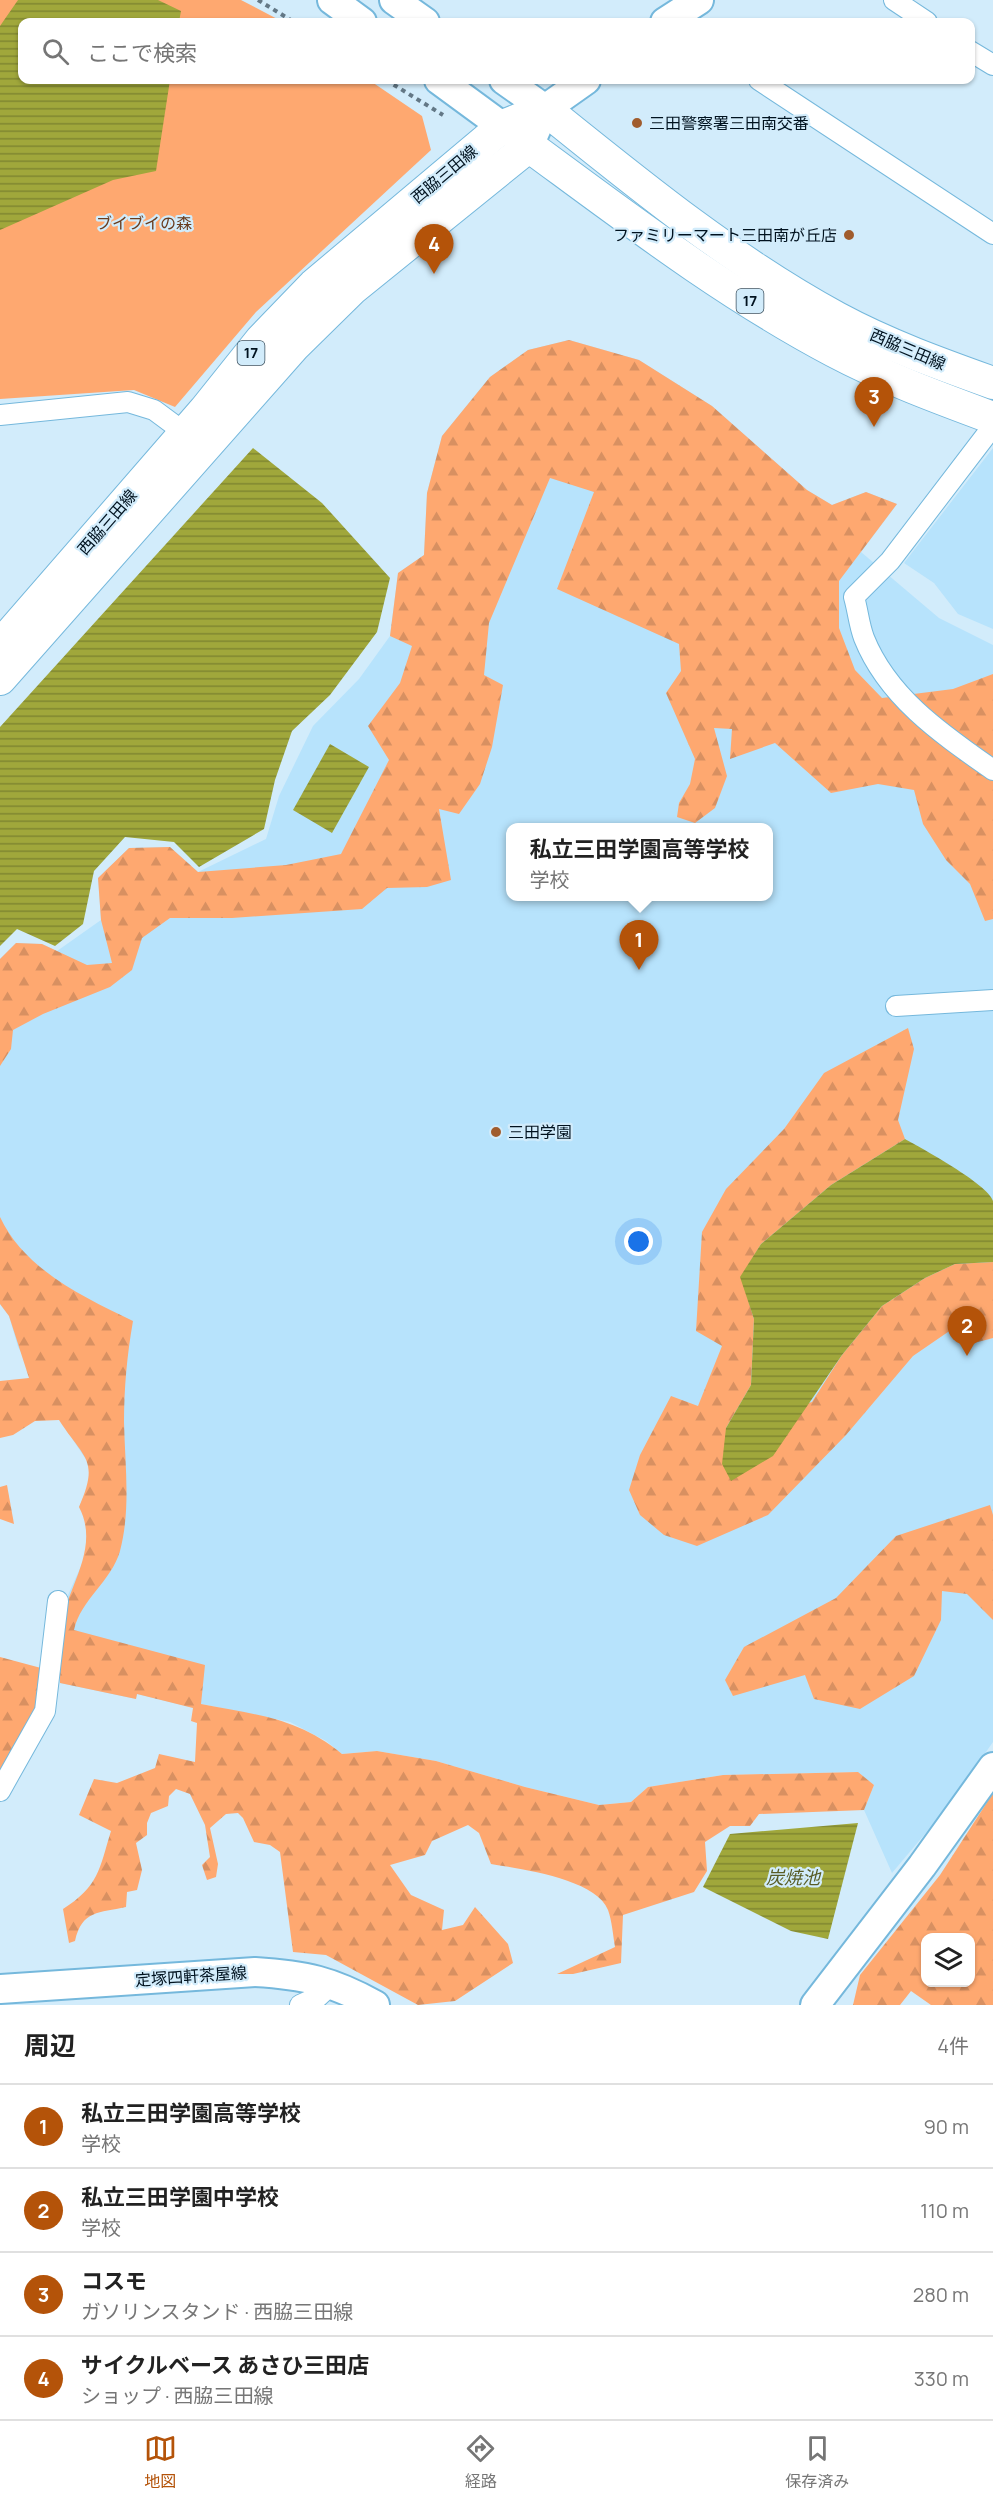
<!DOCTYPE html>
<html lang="ja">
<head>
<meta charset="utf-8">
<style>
  :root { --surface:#fff; --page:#f6f6f6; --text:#222; --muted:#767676; --line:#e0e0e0; --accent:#b45309 }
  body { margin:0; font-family:Manrope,"Noto Sans JP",sans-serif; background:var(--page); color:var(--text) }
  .controls { position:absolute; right:18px; bottom:18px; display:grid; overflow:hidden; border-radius:12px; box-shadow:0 2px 4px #0004 }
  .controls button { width:54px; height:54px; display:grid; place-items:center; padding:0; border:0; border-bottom:2px solid var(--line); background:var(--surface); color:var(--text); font:30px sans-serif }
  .you { position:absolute; left:639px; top:1242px; width:21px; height:21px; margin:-15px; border:4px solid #fff; border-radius:50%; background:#1a73e8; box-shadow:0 0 0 9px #1a73e833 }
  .badge { display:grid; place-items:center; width:39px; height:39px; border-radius:50%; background:var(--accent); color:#fff; font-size:20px; font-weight:700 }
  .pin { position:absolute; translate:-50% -50px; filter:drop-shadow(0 2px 3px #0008) }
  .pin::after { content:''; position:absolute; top:32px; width:21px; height:18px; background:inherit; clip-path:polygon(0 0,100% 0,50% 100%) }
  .popup { position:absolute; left:506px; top:823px; width:267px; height:78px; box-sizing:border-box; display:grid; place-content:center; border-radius:12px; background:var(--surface); filter:drop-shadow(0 2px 4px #0005); font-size:20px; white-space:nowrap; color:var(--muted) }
  .popup b { font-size:22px; color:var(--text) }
  .popup::after { content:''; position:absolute; left:50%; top:100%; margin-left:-12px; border:12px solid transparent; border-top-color:var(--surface) }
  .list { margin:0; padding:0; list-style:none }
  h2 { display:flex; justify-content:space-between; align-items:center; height:78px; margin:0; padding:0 24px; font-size:26px }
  h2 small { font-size:20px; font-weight:400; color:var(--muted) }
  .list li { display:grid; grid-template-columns:39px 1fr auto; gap:18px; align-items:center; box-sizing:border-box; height:84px; padding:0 24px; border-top:2px solid var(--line) }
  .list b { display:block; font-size:22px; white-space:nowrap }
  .list p { margin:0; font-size:20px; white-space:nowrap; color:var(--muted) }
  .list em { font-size:20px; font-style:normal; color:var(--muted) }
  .icon { flex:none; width:33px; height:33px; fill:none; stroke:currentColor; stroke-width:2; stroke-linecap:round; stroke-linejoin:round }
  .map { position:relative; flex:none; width:993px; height:2005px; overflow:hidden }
  .search { position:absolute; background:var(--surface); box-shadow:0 2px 4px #0004; left:18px; right:18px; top:18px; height:66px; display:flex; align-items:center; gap:15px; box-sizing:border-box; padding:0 21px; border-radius:12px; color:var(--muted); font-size:22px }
  .sheet { height:414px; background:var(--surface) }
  nav { display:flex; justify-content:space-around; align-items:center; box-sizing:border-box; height:84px; border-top:2px solid var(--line); background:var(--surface); font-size:16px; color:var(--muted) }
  nav a { display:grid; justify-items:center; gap:3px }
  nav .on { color:var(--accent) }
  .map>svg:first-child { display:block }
</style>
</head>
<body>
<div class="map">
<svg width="993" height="2005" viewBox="0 0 993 2005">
  <defs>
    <pattern id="forest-firs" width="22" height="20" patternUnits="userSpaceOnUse" patternTransform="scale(1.5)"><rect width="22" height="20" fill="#fea870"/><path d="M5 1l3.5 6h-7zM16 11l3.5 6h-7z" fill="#d89061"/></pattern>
    <pattern id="water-rules" width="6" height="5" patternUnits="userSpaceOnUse" patternTransform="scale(1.5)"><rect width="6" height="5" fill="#a0a73b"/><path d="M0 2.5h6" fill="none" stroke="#808731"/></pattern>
  </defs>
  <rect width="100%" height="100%" fill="#d2ecfb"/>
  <g fill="#b7e3fc" fill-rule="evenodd">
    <path d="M 569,340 L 639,360 L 712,406 L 807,490 L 832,505 L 866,492 L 897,504 L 861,552 L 939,618 L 993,645 L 993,1742 L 946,1809 L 892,1873 L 864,1810 L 874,1785 L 857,1772 L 723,1775 L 648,1787 L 631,1802 L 599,1805 L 525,1787 L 436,1761 L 377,1751 L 342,1754 L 326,1741 L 290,1722 L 201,1704 L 194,1708 L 137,1694 L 136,1699 L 60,1683 L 68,1595 L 86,1555 L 87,1521 L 79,1507 L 90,1482 L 91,1467 L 59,1419 L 18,1347 L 9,1316 L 0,1304 L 0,959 L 16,943 L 42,944 L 57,951 L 101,920 L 98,878 L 129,848 L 170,847 L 198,872 L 266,839 L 279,796 L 313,726 L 359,679 L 390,636 L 398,573 L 424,555 L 427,493 L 442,436 L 490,377 L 528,350 ZM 510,828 L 768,828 L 768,896 L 510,896 Z"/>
    <path d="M 993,448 L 993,629 L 958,614 L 934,583 L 904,563 Z"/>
  </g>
  <g fill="url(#forest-firs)" fill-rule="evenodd">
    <path d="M 569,340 L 639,360 L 712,406 L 807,490 L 832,505 L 866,492 L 897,504 L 839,581 L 839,628 L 855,670 L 882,698 L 953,689 L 993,674 L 993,919 L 985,921 L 970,884 L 946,860 L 923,824 L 914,790 L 878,784 L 831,793 L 775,743 L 730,759 L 732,729 L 714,728 L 727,776 L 715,808 L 695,823 L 677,817 L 679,803 L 690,784 L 695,759 L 666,693 L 681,671 L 679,644 L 557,589 L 594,492 L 550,478 L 489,623 L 484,675 L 503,685 L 492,747 L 480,784 L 459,814 L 439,809 L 451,880 L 427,887 L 387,888 L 362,909 L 232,918 L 170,918 L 142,938 L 132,970 L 110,987 L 43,1014 L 13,1030 L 11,1049 L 0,1066 L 0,959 L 16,943 L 42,944 L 87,965 L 112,963 L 101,920 L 98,878 L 129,848 L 170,847 L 198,872 L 286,865 L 341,854 L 389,760 L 368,726 L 400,683 L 412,646 L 390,636 L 398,573 L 424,555 L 427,493 L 442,436 L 490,377 L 528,350 Z"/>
    <path d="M 908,1028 L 914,1049 L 898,1120 L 905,1139 L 831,1185 L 761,1244 L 741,1277 L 754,1319 L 751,1385 L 726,1428 L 812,1402 L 842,1355 L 882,1306 L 925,1278 L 955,1264 L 993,1262 L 993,1338 L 978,1342 L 964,1321 L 913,1356 L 846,1435 L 768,1515 L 697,1546 L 664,1535 L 640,1515 L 629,1490 L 640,1455 L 671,1396 L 698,1406 L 722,1346 L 696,1331 L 702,1232 L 726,1189 L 784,1129 L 824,1073 Z"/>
    <path d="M 0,1217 C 24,1269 83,1297 133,1321 C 127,1355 124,1388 124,1422 C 125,1466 131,1509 120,1551 C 111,1582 81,1599 74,1630 L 205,1665 L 201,1704 C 256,1715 297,1717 342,1754 L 377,1751 L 436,1761 L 525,1787 L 599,1805 L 631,1802 L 648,1787 L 723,1775 L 858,1772 L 874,1785 L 864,1810 L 759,1814 L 750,1826 L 730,1826 L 705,1842 L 707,1871 L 694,1892 L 623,1915 L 621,1963 L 573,1974 L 557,1974 L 615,1947 C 613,1935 612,1921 608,1910 C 596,1879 521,1869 491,1864 L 479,1833 L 468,1825 L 432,1841 L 425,1855 L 390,1865 L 411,1895 L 444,1910 L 442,1930 L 463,1925 L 475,1907 L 508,1944 L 513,1963 L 455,2001 L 418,2005 L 326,1955 L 293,1952 L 280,1852 L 270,1845 L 254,1842 L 243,1818 L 238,1813 L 226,1814 L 210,1828 L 218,1864 L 216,1877 L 207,1880 L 202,1865 L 210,1857 L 205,1825 L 190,1794 L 176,1789 L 169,1796 L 168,1806 L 151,1813 L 147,1823 L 147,1835 L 136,1843 L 142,1870 L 137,1890 L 127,1892 L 126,1907 C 99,1913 82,1910 75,1941 L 69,1943 L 63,1909 C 99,1886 99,1870 111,1831 L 79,1815 L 94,1779 L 117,1783 L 155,1768 L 159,1754 L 195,1762 L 197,1723 L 191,1721 L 193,1708 L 137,1694 L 136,1699 L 60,1683 C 60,1668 58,1651 59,1636 C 63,1591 102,1551 79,1507 C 100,1459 84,1459 59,1420 L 35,1421 L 13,1435 L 0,1438 L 0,1381 L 29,1378 L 9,1316 L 0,1304 Z"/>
    <path d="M 7,1485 L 14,1524 L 0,1519 L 0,1487 Z"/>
    <path d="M 990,1505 L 993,1515 L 993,1620 L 967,1594 L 942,1591 L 941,1620 L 914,1676 L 860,1709 L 814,1699 L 805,1675 L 733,1696 L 725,1680 L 744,1647 L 836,1598 L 896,1536 Z"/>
    <path d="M 0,1657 L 41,1668 L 41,1705 L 0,1787 Z"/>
    <path d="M 993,1793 L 993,2005 L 931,2005 L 911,1991 L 900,2005 L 853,2005 L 860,1975 L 940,1875 ZM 926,1938 L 970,1938 L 970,1982 L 926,1982 Z"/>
  </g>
  <path fill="#fea870" d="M 0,0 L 241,0 L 283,22 L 22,22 L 22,80 L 369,80 L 422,116 L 431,150 L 256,312 L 175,407 L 134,390 L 0,399 Z"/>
  <g fill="url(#water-rules)">
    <path d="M 18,0 L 158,0 L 181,11 L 179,22 L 22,22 L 22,80 L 170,80 L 156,171 L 113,180 L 0,230 L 0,26 Z"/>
    <path d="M 253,448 L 322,503 L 390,578 L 377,632 L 330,695 L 292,731 L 275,780 L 264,829 L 199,867 L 174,842 L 125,837 L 94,871 L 83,924 L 55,946 L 17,929 L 0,946 L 0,727 Z"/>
    <path d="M 330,744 L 369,767 L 332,833 L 293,810 Z"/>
    <path d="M 905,1139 C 921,1148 988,1184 993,1201 C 993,1216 993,1246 993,1262 L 955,1264 L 925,1278 L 882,1306 L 842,1355 L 773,1456 L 731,1481 L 722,1464 L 726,1428 L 751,1385 L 754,1319 L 740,1277 L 761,1244 L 831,1185 Z"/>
    <path d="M 858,1823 L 828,1939 L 791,1931 L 703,1887 L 730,1834 Z"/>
  </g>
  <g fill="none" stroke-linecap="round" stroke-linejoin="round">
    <g stroke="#75b8dc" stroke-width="22">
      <g id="street">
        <path d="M 894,0 L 927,22"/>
        <path d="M 970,51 L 993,65"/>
        <path d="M 759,80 L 993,234"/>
        <path d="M 0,415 L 128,402 L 154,410 L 185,433"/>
        <path d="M 993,426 L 890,561 L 854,597 C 858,611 859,625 864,638 C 888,698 943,735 993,770"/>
        <path d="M 896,1006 L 993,1000"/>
        <path d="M 0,1791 L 45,1711 L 58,1601"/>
        <path d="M 300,2005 L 318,1997 L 333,1983"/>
      </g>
    </g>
    <g stroke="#75b8dc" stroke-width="32">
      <g id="secondary">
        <path d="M 332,0 L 362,22"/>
        <path d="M 394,0 L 425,22"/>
        <path d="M 665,22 L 699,0"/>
        <path d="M 439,80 L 529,146 L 545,109 L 586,80"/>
        <path d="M 504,80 L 545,109"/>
        <path d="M 0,1989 L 255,1972 C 305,1975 332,1981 375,2005"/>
        <path d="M 815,2005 L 922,1866 L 993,1767"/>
      </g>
    </g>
    <g stroke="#75b8dc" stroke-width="34">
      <g id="primary">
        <path d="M 0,646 L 205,410 L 261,340 L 314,285 L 503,126 L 545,109 C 638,184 732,261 837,318 C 887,345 940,364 993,383"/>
        <path d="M 0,679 L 295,345 L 352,289 L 529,146 C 627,218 726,294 834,351 C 885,378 939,398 993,418"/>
      </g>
    </g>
    <g stroke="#637886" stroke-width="4" stroke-dasharray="4.5 4.5" stroke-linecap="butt">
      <path d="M 258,0 L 294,22"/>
      <path d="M 386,80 L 443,115"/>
    </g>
    <use href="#street" stroke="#fff" stroke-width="20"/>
    <use href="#secondary" stroke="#fff" stroke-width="28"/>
    <use href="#primary" stroke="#fff" stroke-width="32"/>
  </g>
  <g fill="#a05c2d" stroke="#d2ecfb" stroke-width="2">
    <circle cx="637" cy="123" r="6"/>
    <circle cx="849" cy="235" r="6"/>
    <circle cx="496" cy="1132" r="6"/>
  </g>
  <g text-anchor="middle" stroke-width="4.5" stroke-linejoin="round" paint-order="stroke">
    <g fill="#d2ecfb" stroke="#3f5361" stroke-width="1.5">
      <rect x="736.5" y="289" width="27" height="24" rx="4.5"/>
      <rect x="237.5" y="341" width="27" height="24" rx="4.5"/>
    </g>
    <g font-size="15" font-weight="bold" fill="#00121f">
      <text x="750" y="306">17</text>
      <text x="251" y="358">17</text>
    </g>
    <g font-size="16" fill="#00121f" stroke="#d2ecfb" text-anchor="start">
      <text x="649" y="129">三田警察署三田南交番</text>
      <text x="837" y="241" text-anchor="end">ファミリーマート三田南が丘店</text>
      <text x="508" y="1138">三田学園</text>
    </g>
    <g font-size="16" fill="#00121f" stroke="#d2ecfb">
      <text transform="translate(444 174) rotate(-40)" y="6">西脇三田線</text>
      <text transform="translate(908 349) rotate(23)" y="6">西脇三田線</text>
      <text transform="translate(107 522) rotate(-49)" y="6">西脇三田線</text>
      <text transform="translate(191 1976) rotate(-4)" y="6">定塚四軒茶屋線</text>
    </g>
    <g font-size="16" fill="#693c1e" stroke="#d2ecfb">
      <text x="144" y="229">ブイブイの森</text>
    </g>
    <g font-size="18" font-style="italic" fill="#585c25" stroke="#d2ecfb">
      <text x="793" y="1884">炭焼池</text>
    </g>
  </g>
</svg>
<div class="controls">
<button><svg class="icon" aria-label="layers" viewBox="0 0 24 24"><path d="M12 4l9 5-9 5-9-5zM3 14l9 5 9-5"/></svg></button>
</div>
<div class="you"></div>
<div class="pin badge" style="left:639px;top:970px">1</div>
<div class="popup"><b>私立三田学園高等学校</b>学校</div>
<div class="pin badge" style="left:967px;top:1356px">2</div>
<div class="pin badge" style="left:874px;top:427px">3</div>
<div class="pin badge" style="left:434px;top:274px">4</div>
<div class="search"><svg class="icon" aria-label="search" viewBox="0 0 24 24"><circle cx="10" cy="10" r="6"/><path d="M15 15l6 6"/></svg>ここで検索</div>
</div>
<section class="sheet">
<h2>周辺<small>4件</small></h2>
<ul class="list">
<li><span class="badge">1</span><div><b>私立三田学園高等学校</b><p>学校</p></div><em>90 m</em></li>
<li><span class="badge">2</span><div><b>私立三田学園中学校</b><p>学校</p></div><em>110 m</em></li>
<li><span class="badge">3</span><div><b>コスモ</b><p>ガソリンスタンド · 西脇三田線</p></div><em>280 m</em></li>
<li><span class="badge">4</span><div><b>サイクルベース あさひ三田店</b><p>ショップ · 西脇三田線</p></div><em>330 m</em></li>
</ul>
</section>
<nav>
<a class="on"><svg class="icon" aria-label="map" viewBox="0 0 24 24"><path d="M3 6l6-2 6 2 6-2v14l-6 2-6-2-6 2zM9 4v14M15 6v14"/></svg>地図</a>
<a><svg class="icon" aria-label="directions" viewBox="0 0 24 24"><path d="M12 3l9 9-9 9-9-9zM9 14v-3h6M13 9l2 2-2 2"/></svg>経路</a>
<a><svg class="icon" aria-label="saved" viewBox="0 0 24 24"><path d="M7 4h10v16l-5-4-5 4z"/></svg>保存済み</a>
</nav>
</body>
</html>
